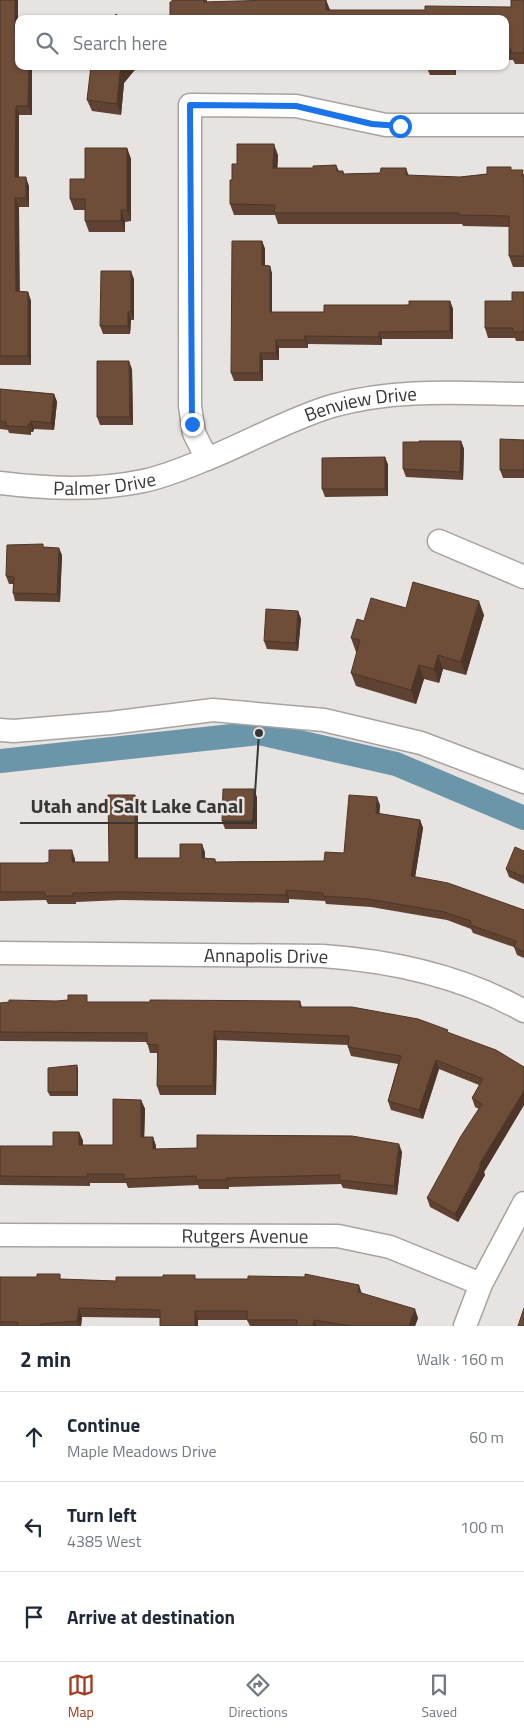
<!DOCTYPE html>
<html lang="en">
<head>
<meta charset="utf-8">
<style>
  :root { --surface:#fff; --page:#f2f2f3; --text:#1f2937; --muted:#747a83; --line:#e0e1e3; --accent:#a33b1e }
  body { margin:0; font-family:"Titillium Web",sans-serif; background:var(--page); color:var(--text) }
  .stop { position:absolute; width:15px; height:15px; margin:-11px; border:4px solid #1a73e8; border-radius:50%; background:#fff }
  .stop.end { background:#1a73e8; border-color:#fff; box-shadow:0 1px 5px #0008 }
  .list { margin:0; padding:0; list-style:none }
  h2 { display:flex; justify-content:space-between; align-items:center; height:65px; margin:0; padding:0 20px; font-size:21px }
  h2 small { font-size:16px; font-weight:400; color:var(--muted) }
  .list li { display:grid; grid-template-columns:32px 1fr auto; gap:15px; align-items:center; box-sizing:border-box; height:90px; padding:0 20px; border-top:1px solid var(--line) }
  .list b { display:block; font-size:19px; white-space:nowrap }
  .list p { margin:0; font-size:16px; white-space:nowrap; color:var(--muted) }
  .list em { font-size:16px; font-style:normal; color:var(--muted) }
  .icon { flex:none; width:28px; height:28px; fill:none; stroke:currentColor; stroke-width:2; stroke-linecap:round; stroke-linejoin:round }
  .map { position:relative; flex:none; width:524px; height:1326px; overflow:hidden }
  .search { position:absolute; background:var(--surface); box-shadow:0 1px 4px #0004; left:15px; right:15px; top:15px; height:55px; display:flex; align-items:center; gap:12px; box-sizing:border-box; padding:0 18px; border-radius:10px; color:var(--muted); font-size:19px }
  .sheet { height:335px; background:var(--surface) }
  nav { display:flex; justify-content:space-around; align-items:center; box-sizing:border-box; height:70px; border-top:1px solid var(--line); background:var(--surface); font-size:14px; color:var(--muted) }
  nav a { display:grid; justify-items:center; gap:2px }
  nav .on { color:var(--accent) }
  .map>svg:first-child { display:block }
</style>
</head>
<body>
<div class="map">
<svg width="524" height="1326" viewBox="0 0 524 1326">
  <rect width="100%" height="100%" fill="#e7e3e1"/>
  <g fill="none" stroke-linecap="round" stroke-linejoin="round">
    <path stroke="#6b95a9" stroke-width="24" d="M 0,761 L 259,733 L 396,764 L 524,818"/>
    <g stroke="#a7a3a1" stroke-width="25">
      <g id="minor">
        <path d="M 207,459 L 194,433 L 190,406 L 190,105 L 296,106 L 386,125 L 524,125"/>
        <path id="s1" d="M 0,483 C 47,489 96,491 143,481 C 164,477 187,467 207,459 C 249,442 289,419 332,406 C 395,388 460,393 524,394"/>
        <path d="M 439,541 L 524,577"/>
        <path d="M 0,730 L 14,731 L 110,723 L 213,710 L 324,720 L 421,743 L 524,782"/>
        <path id="s2" d="M 0,953 L 323,956 C 393,961 462,976 524,1011"/>
        <path id="s3" d="M 0,1235 L 338,1236 L 390,1247 L 481,1284"/>
        <path d="M 465,1326 L 481,1284 L 524,1203"/>
      </g>
    </g>
    <use href="#minor" stroke="#fff" stroke-width="22"/>
  </g>
  <g fill="#5f4231">
    <path d="M 0,0 L 18,35 L 19,66 L 32,66 L 32,115 L 19,115 L 19,177 L 29,186 L 29,207 L 19,207 L 19,291 L 28,292 L 31,301 L 31,365 L 0,365 Z"/>
    <path d="M 172,0 L 207,0 L 207,2 L 326,0 L 330,10 L 425,10 L 511,7 L 524,0 L 524,64 L 515,64 L 513,60 L 505,60 L 505,19 L 172,2 Z"/>
    <path d="M 86,66 L 138,66 L 124,83 L 121,115 L 92,111 L 87,100 L 91,71 L 87,68 Z"/>
    <path d="M 344,66 L 381,66 L 381,70 L 356,70 L 355,68 L 345,68 Z"/>
    <path d="M 426,66 L 456,66 L 456,75 L 430,75 Z"/>
    <path d="M 127,148 L 131,159 L 131,221 L 125,222 L 125,232 L 89,232 L 85,221 L 85,210 L 74,210 L 70,199 L 85,179 Z"/>
    <path d="M 278,155 L 277,168 L 313,168 L 336,165 L 339,171 L 343,171 L 344,174 L 380,173 L 406,168 L 409,176 L 460,177 L 487,174 L 512,170 L 524,174 L 524,267 L 513,267 L 509,256 L 509,227 L 463,226 L 462,224 L 278,224 L 275,215 L 234,215 L 230,204 L 232,180 L 237,164 Z"/>
    <path d="M 262,241 L 265,249 L 265,266 L 272,273 L 272,312 L 324,312 L 450,301 L 453,309 L 453,339 L 382,339 L 382,345 L 308,344 L 308,348 L 279,348 L 279,360 L 263,360 L 263,381 L 234,381 L 231,373 Z"/>
    <path d="M 134,279 L 134,320 L 131,320 L 130,334 L 103,334 L 100,326 Z"/>
    <path d="M 524,292 L 524,341 L 516,341 L 515,338 L 488,338 L 485,328 L 512,301 Z"/>
    <path d="M 132,369 L 133,425 L 100,425 L 97,417 Z"/>
    <path d="M 0,389 L 54,394 L 57,402 L 54,430 L 34,429 L 33,432 L 31,432 L 31,435 L 9,433 L 8,430 L 0,429 Z"/>
    <path d="M 524,440 L 524,478 L 503,478 L 500,470 Z"/>
    <path d="M 461,441 L 464,449 L 463,480 L 406,477 L 403,469 L 419,442 Z"/>
    <path d="M 385,457 L 388,465 L 388,496 L 325,497 L 322,489 Z"/>
    <path d="M 45,547 L 62,555 L 60,602 L 15,601 L 13,593 L 13,584 L 9,584 L 6,576 Z"/>
    <path d="M 406,608 L 484,615 L 466,675 L 443,669 L 439,683 L 424,679 L 416,704 L 356,686 L 351,673 L 357,652 L 356,652 L 351,638 L 364,621 Z"/>
    <path d="M 298,611 L 301,619 L 298,651 L 267,649 L 264,641 Z"/>
    <path d="M 135,795 L 138,803 L 138,858 L 180,858 L 205,852 L 205,858 L 215,859 L 216,862 L 324,861 L 344,853 L 380,805 L 379,814 L 420,820 L 423,828 L 415,877 L 524,910 L 524,958 L 517,955 L 514,947 L 473,933 L 471,929 L 447,920 L 371,907 L 326,904 L 325,901 L 289,899 L 289,903 L 122,900 L 76,902 L 76,904 L 48,904 L 46,900 L 0,901 L 0,863 L 45,863 L 75,859 L 75,862 L 109,862 Z"/>
    <path d="M 257,797 L 257,829 L 225,829 L 222,821 Z"/>
    <path d="M 524,851 L 524,884 L 509,877 L 506,869 Z"/>
    <path d="M 300,1001 L 302,1007 L 449,1033 L 524,1067 L 524,1105 L 484,1172 L 485,1175 L 458,1222 L 430,1207 L 427,1198 L 479,1109 L 475,1107 L 472,1098 L 479,1085 L 439,1069 L 423,1119 L 391,1110 L 388,1101 L 398,1064 L 351,1056 L 348,1047 L 348,1045 L 217,1040 L 216,1095 L 160,1095 L 157,1086 L 157,1053 L 150,1053 L 147,1042 L 0,1041 L 0,1003 Z"/>
    <path d="M 78,1069 L 78,1096 L 50,1096 L 48,1092 Z"/>
    <path d="M 141,1100 L 145,1109 L 144,1137 L 153,1137 L 156,1146 L 156,1149 L 402,1152 L 397,1195 L 343,1188 L 341,1184 L 229,1187 L 229,1189 L 199,1189 L 198,1185 L 128,1188 L 126,1183 L 90,1183 L 90,1186 L 0,1185 L 0,1146 L 53,1146 L 79,1132 L 83,1141 L 83,1145 L 113,1145 Z"/>
    <path d="M 0,1277 L 116,1281 L 196,1279 L 362,1293 L 418,1318 L 415,1326 L 250,1326 L 247,1320 L 198,1320 L 198,1326 L 160,1318 L 82,1317 L 81,1326 L 0,1326 Z"/>
  </g>
  <g fill="#4d3628">
    <path d="M 15,0 L 18,0 L 18,44 L 15,35 Z"/>
    <path d="M 326,0 L 330,10 L 326,10 Z"/>
    <path d="M 29,66 L 32,66 L 32,115 L 28,106 Z"/>
    <path d="M 125,66 L 138,66 L 124,83 L 121,115 L 117,104 L 120,72 Z"/>
    <path d="M 452,66 L 456,66 L 456,75 Z"/>
    <path d="M 16,106 L 19,115 L 19,186 L 15,177 Z"/>
    <path d="M 274,144 L 278,155 L 277,179 L 273,168 Z"/>
    <path d="M 127,148 L 131,159 L 131,221 L 127,210 Z"/>
    <path d="M 26,177 L 29,186 L 29,207 L 26,198 Z"/>
    <path d="M 15,198 L 19,207 L 20,300 L 16,291 Z"/>
    <path d="M 121,210 L 125,222 L 125,232 L 121,221 Z"/>
    <path d="M 262,241 L 265,249 L 265,273 L 262,265 Z"/>
    <path d="M 270,266 L 272,273 L 272,320 L 270,312 Z"/>
    <path d="M 131,271 L 134,279 L 134,320 L 131,312 Z"/>
    <path d="M 28,292 L 31,301 L 31,365 L 28,356 Z"/>
    <path d="M 450,301 L 453,309 L 453,339 L 450,331 Z"/>
    <path d="M 128,312 L 131,320 L 130,334 L 128,326 Z"/>
    <path d="M 379,332 L 382,339 L 382,345 L 379,337 Z"/>
    <path d="M 305,336 L 308,344 L 308,348 L 305,340 Z"/>
    <path d="M 276,340 L 279,348 L 279,360 L 276,353 Z"/>
    <path d="M 260,353 L 263,360 L 263,381 L 260,373 Z"/>
    <path d="M 129,361 L 132,369 L 133,425 L 130,417 Z"/>
    <path d="M 54,394 L 57,402 L 54,430 L 51,423 Z"/>
    <path d="M 31,421 L 34,429 L 33,432 L 30,424 Z"/>
    <path d="M 28,424 L 31,432 L 31,435 L 28,427 Z"/>
    <path d="M 461,441 L 464,449 L 463,480 L 460,472 Z"/>
    <path d="M 385,457 L 388,465 L 388,496 L 385,489 Z"/>
    <path d="M 59,548 L 62,555 L 60,602 L 57,594 Z"/>
    <path d="M 479,601 L 484,615 L 466,675 L 461,662 Z"/>
    <path d="M 298,611 L 301,619 L 298,651 L 296,643 Z"/>
    <path d="M 438,655 L 443,669 L 439,683 L 434,669 Z"/>
    <path d="M 419,665 L 424,679 L 416,704 L 411,690 Z"/>
    <path d="M 254,789 L 257,797 L 257,829 L 254,821 Z"/>
    <path d="M 135,795 L 138,803 L 138,866 L 135,858 Z"/>
    <path d="M 377,797 L 380,805 L 379,822 L 376,813 Z"/>
    <path d="M 420,820 L 423,828 L 414,884 L 411,876 Z"/>
    <path d="M 202,844 L 205,852 L 205,866 L 202,858 Z"/>
    <path d="M 72,850 L 75,859 L 75,870 L 72,862 Z"/>
    <path d="M 286,890 L 289,899 L 289,903 L 286,895 Z"/>
    <path d="M 214,1031 L 217,1040 L 216,1095 L 213,1086 Z"/>
    <path d="M 436,1060 L 439,1069 L 423,1119 L 419,1110 Z"/>
    <path d="M 77,1065 L 78,1069 L 78,1096 L 77,1092 Z"/>
    <path d="M 524,1091 L 524,1105 L 484,1172 L 485,1175 L 458,1222 L 455,1214 L 479,1165 Z"/>
    <path d="M 141,1100 L 145,1109 L 144,1146 L 141,1137 Z"/>
    <path d="M 79,1132 L 83,1141 L 83,1154 L 79,1145 Z"/>
    <path d="M 153,1137 L 156,1146 L 156,1157 L 153,1149 Z"/>
    <path d="M 399,1144 L 402,1152 L 397,1195 L 394,1186 Z"/>
    <path d="M 359,1285 L 362,1294 L 358,1292 Z"/>
    <path d="M 79,1308 L 82,1317 L 81,1326 L 79,1326 L 77,1321 Z"/>
    <path d="M 415,1309 L 418,1318 L 415,1326 L 409,1326 Z"/>
    <path d="M 195,1311 L 198,1320 L 198,1326 L 195,1326 Z"/>
    <path d="M 314,1320 L 317,1326 L 313,1326 Z"/>
  </g>
  <g fill="#6e4d39" stroke="#4d3628">
    <path d="M 0,0 L 15,0 L 15,35 L 19,35 L 19,66 L 29,66 L 28,106 L 16,106 L 15,177 L 26,177 L 26,198 L 15,198 L 16,291 L 28,292 L 28,356 L 0,356 Z"/>
    <path d="M 172,0 L 204,0 L 204,2 L 270,0 L 326,0 L 326,10 L 425,10 L 425,6 L 511,7 L 511,0 L 524,0 L 524,53 L 511,53 L 511,49 L 505,49 L 505,19 L 170,19 L 170,2 L 172,2 Z"/>
    <path d="M 116,14 L 122,19 L 113,19 Z"/>
    <path d="M 91,66 L 125,66 L 120,72 L 117,104 L 87,100 Z"/>
    <path d="M 237,144 L 274,144 L 273,168 L 313,168 L 313,166 L 336,165 L 337,171 L 343,171 L 343,174 L 380,173 L 381,168 L 406,168 L 406,175 L 460,177 L 487,174 L 487,167 L 511,167 L 511,170 L 523,170 L 522,176 L 524,176 L 524,256 L 509,256 L 509,216 L 459,215 L 459,213 L 274,213 L 275,205 L 230,204 L 230,180 L 232,180 L 232,164 L 237,164 Z"/>
    <path d="M 85,148 L 127,148 L 127,210 L 121,210 L 121,221 L 85,221 L 85,199 L 70,199 L 70,179 L 85,179 Z"/>
    <path d="M 232,241 L 262,241 L 262,265 L 270,266 L 270,312 L 324,312 L 324,305 L 409,305 L 409,301 L 450,301 L 450,331 L 379,332 L 379,337 L 305,336 L 305,340 L 276,340 L 276,353 L 260,353 L 260,373 L 231,373 Z"/>
    <path d="M 101,271 L 131,271 L 131,312 L 128,312 L 128,326 L 100,326 Z"/>
    <path d="M 512,292 L 524,292 L 524,332 L 513,332 L 513,328 L 485,328 L 485,301 L 512,301 Z"/>
    <path d="M 97,361 L 129,361 L 130,417 L 97,417 Z"/>
    <path d="M 0,389 L 54,394 L 51,423 L 31,421 L 30,424 L 28,424 L 28,427 L 6,426 L 6,422 L 0,421 Z"/>
    <path d="M 500,439 L 524,440 L 524,470 L 500,470 Z"/>
    <path d="M 419,441 L 461,441 L 460,472 L 403,469 L 403,442 L 419,442 Z"/>
    <path d="M 385,457 L 385,489 L 322,489 L 322,458 Z"/>
    <path d="M 43,544 L 43,547 L 59,548 L 57,594 L 13,593 L 14,577 L 6,576 L 7,545 Z"/>
    <path d="M 413,582 L 479,601 L 461,662 L 438,655 L 434,669 L 419,665 L 411,690 L 351,673 L 360,640 L 351,638 L 357,619 L 364,621 L 371,598 L 406,608 Z"/>
    <path d="M 266,609 L 298,611 L 296,643 L 264,641 Z"/>
    <path d="M 223,789 L 254,789 L 254,821 L 222,821 Z"/>
    <path d="M 108,795 L 135,795 L 135,858 L 180,858 L 180,844 L 202,844 L 202,858 L 215,859 L 215,862 L 324,861 L 325,852 L 344,853 L 349,795 L 377,797 L 376,813 L 420,820 L 411,876 L 448,883 L 524,910 L 524,952 L 514,947 L 516,941 L 470,925 L 471,921 L 444,912 L 368,899 L 323,896 L 323,893 L 286,890 L 286,895 L 119,892 L 73,893 L 73,896 L 45,896 L 45,892 L 0,892 L 0,863 L 45,863 L 49,862 L 49,850 L 72,850 L 72,862 L 109,862 Z"/>
    <path d="M 515,847 L 524,851 L 524,877 L 506,869 Z"/>
    <path d="M 68,995 L 87,995 L 87,1002 L 150,1002 L 150,1000 L 300,1001 L 300,1007 L 352,1007 L 418,1019 L 448,1030 L 447,1032 L 496,1050 L 524,1067 L 524,1091 L 479,1165 L 481,1166 L 455,1214 L 427,1198 L 461,1136 L 482,1104 L 472,1098 L 483,1079 L 436,1060 L 419,1110 L 388,1101 L 401,1056 L 348,1047 L 349,1036 L 214,1031 L 213,1086 L 157,1086 L 158,1045 L 147,1044 L 147,1033 L 0,1032 L 0,1003 L 9,1002 L 9,1000 L 56,1001 L 68,1000 Z"/>
    <path d="M 77,1065 L 77,1092 L 48,1092 L 48,1068 Z"/>
    <path d="M 113,1099 L 141,1100 L 141,1137 L 153,1137 L 153,1149 L 197,1148 L 197,1135 L 352,1136 L 399,1144 L 394,1186 L 339,1180 L 340,1175 L 226,1178 L 226,1180 L 196,1180 L 196,1176 L 124,1179 L 124,1174 L 87,1174 L 87,1177 L 0,1176 L 0,1146 L 53,1146 L 53,1132 L 79,1132 L 79,1145 L 113,1145 Z"/>
    <path d="M 37,1274 L 60,1274 L 60,1279 L 116,1281 L 116,1277 L 163,1277 L 163,1275 L 195,1275 L 195,1279 L 248,1279 L 248,1276 L 305,1277 L 305,1274 L 359,1285 L 358,1292 L 415,1309 L 409,1326 L 351,1326 L 314,1320 L 313,1326 L 296,1326 L 297,1320 L 247,1320 L 247,1311 L 195,1311 L 195,1326 L 160,1326 L 160,1310 L 79,1308 L 77,1321 L 41,1324 L 41,1326 L 18,1326 L 18,1322 L 0,1322 L 0,1277 L 37,1277 Z"/>
    <path d="M 524,1308 L 524,1326 L 518,1326 Z"/>
  </g>
  <g fill="none" stroke-linecap="round" stroke-linejoin="round">
    <path stroke="#1a73e8" stroke-width="6" d="M 192,424 L 190,105 L 296,106 L 372,124 L 400,126"/>
  </g>
  <g text-anchor="middle" stroke-width="5" stroke-linejoin="round" paint-order="stroke">
    <g font-size="19" fill="#393736" stroke="#e7e3e1">
      <text dy="7" stroke="none"><textPath href="#s1" startOffset="376">Benview Drive</textPath></text>
      <text dy="7" stroke="none"><textPath href="#s1" startOffset="105">Palmer Drive</textPath></text>
      <text dy="7" stroke="none"><textPath href="#s2" startOffset="266">Annapolis Drive</textPath></text>
      <text dy="7" stroke="none"><textPath href="#s3" startOffset="245">Rutgers Avenue</textPath></text>
    </g>
  </g>
  <path fill="none" stroke="#393736" stroke-width="2" d="M259 733L253 823H20"/>
  <circle fill="#393736" stroke="#e7e3e1" stroke-width="2" cx="259" cy="733" r="5"/>
  <g font-size="20" text-anchor="middle" font-weight="bold" fill="#393736" stroke="#e7e3e1" stroke-width="5" stroke-linejoin="round" paint-order="stroke">
    <text x="137" y="813">Utah and Salt Lake Canal</text>
  </g>
</svg>
<div class="stop" style="left:400px;top:126px"></div>
<div class="stop end" style="left:192px;top:424px"></div>
<div class="search"><svg class="icon" aria-label="search" viewBox="0 0 24 24"><circle cx="10" cy="10" r="6"/><path d="M15 15l6 6"/></svg>Search here</div>
</div>
<section class="sheet">
<h2>2 min<small>Walk · 160 m</small></h2>
<ul class="list">
<li><svg class="icon" aria-label="ahead" viewBox="0 0 24 24"><path d="M12 20V5M6 11l6-6 6 6"/></svg><div><b>Continue</b><p>Maple Meadows Drive</p></div><em>60 m</em></li>
<li><svg class="icon" aria-label="left" viewBox="0 0 24 24"><path d="M17 20v-9H6M10 6l-5 5 5 5"/></svg><div><b>Turn left</b><p>4385 West</p></div><em>100 m</em></li>
<li><svg class="icon" aria-label="arrive" viewBox="0 0 24 24"><path d="M6 21V4h12l-3 4 3 4H6"/></svg><div><b>Arrive at destination</b></div></li>
</ul>
</section>
<nav>
<a class="on"><svg class="icon" aria-label="map" viewBox="0 0 24 24"><path d="M3 6l6-2 6 2 6-2v14l-6 2-6-2-6 2zM9 4v14M15 6v14"/></svg>Map</a>
<a><svg class="icon" aria-label="directions" viewBox="0 0 24 24"><path d="M12 3l9 9-9 9-9-9zM9 14v-3h6M13 9l2 2-2 2"/></svg>Directions</a>
<a><svg class="icon" aria-label="saved" viewBox="0 0 24 24"><path d="M7 4h10v16l-5-4-5 4z"/></svg>Saved</a>
</nav>
</body>
</html>
